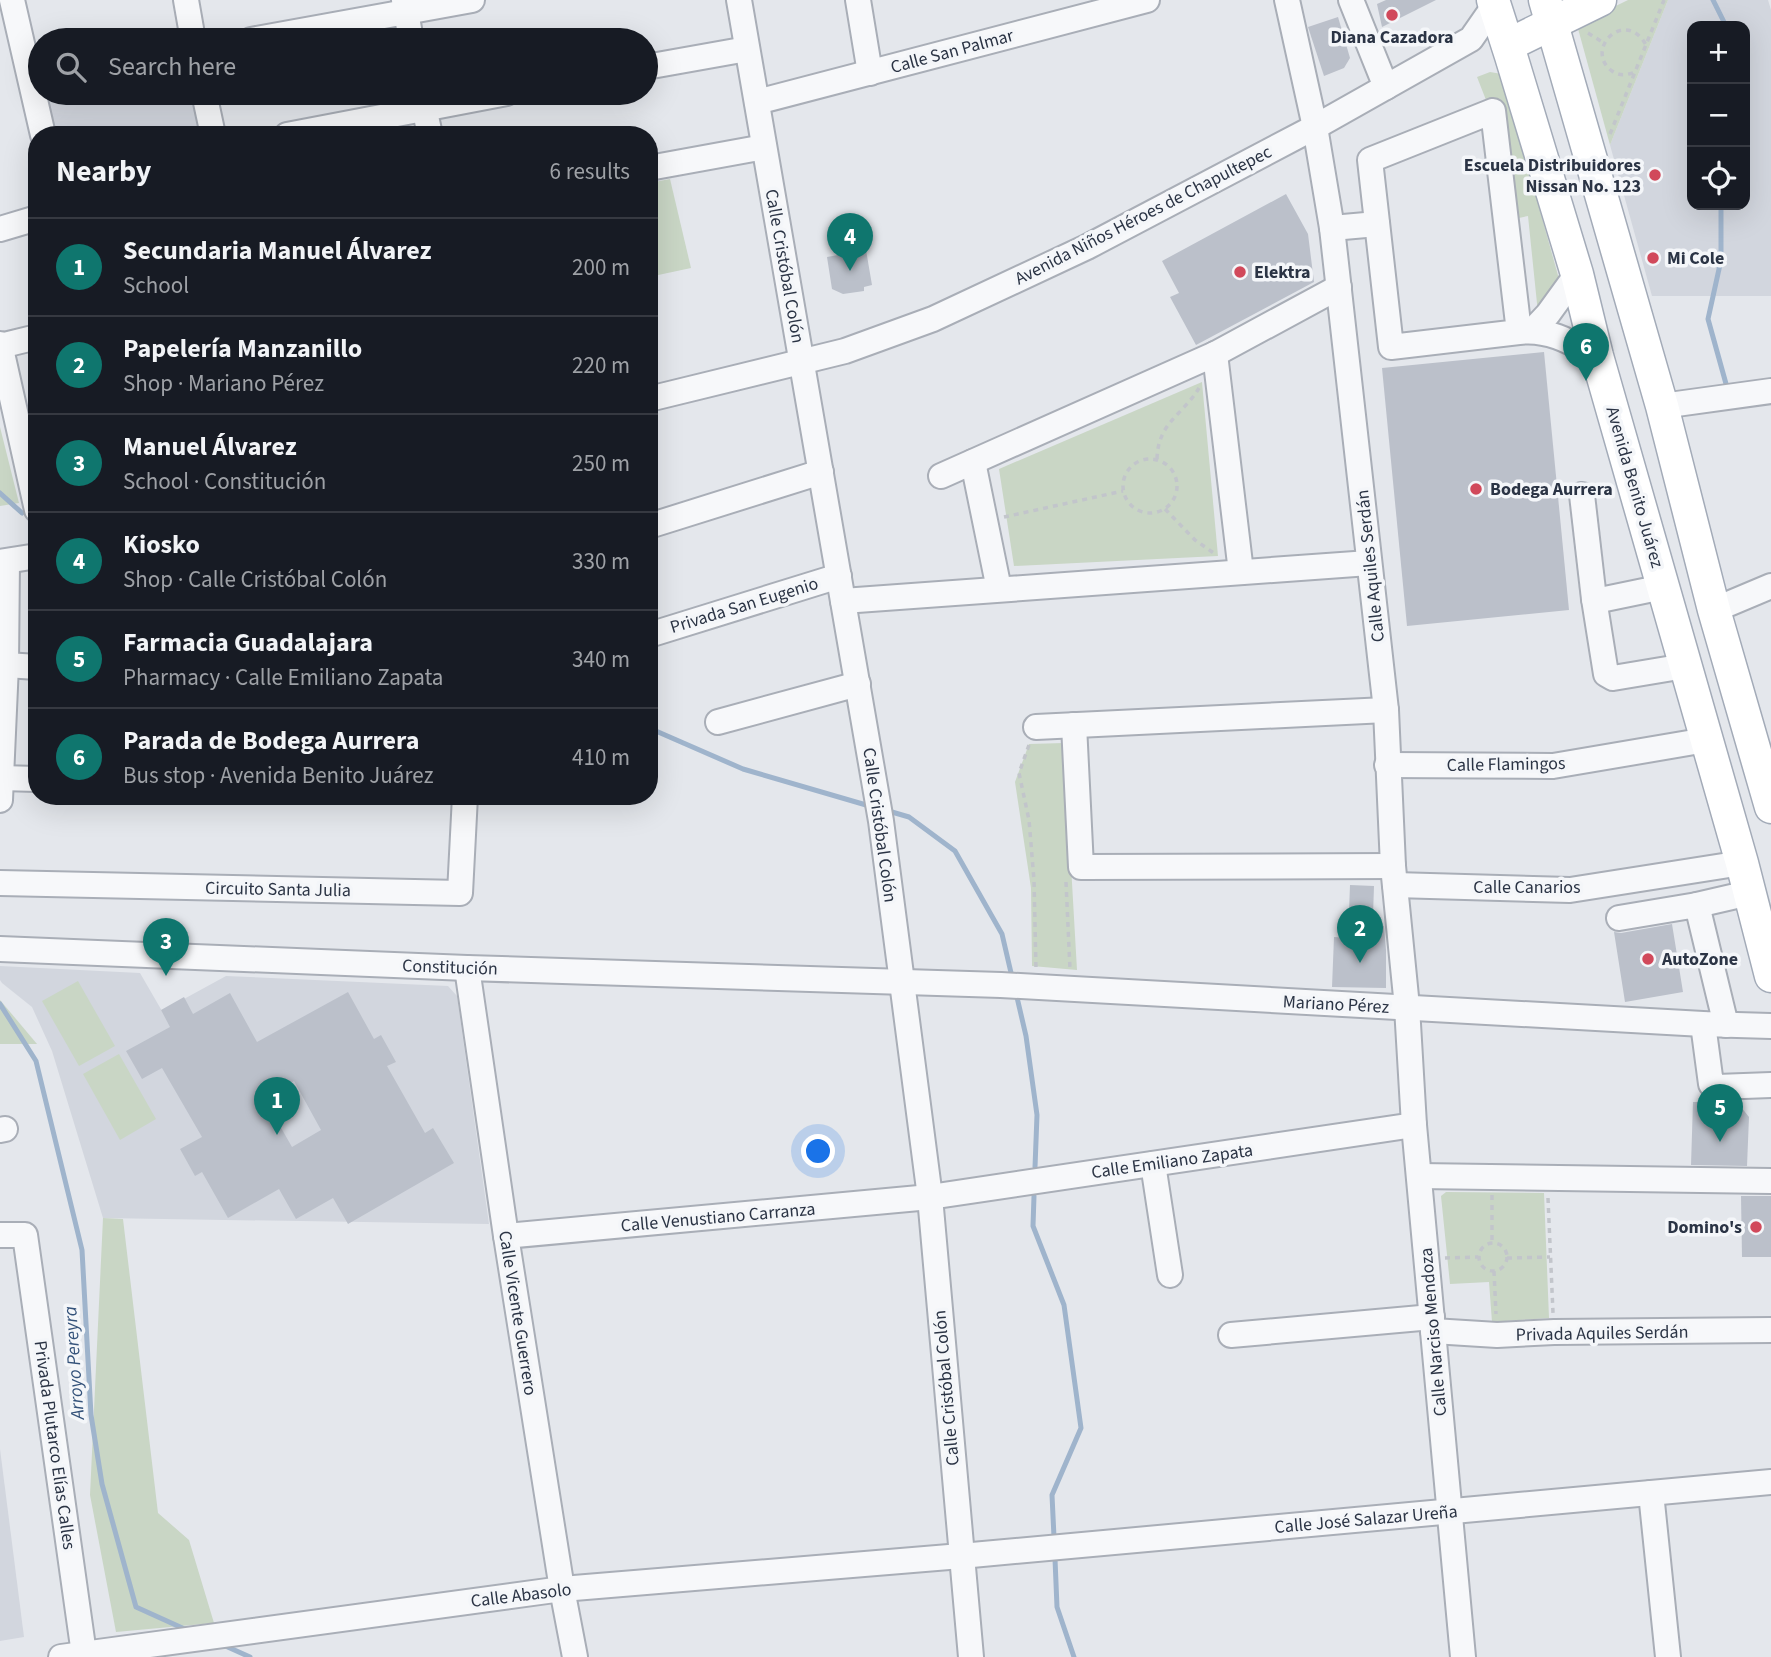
<!DOCTYPE html>
<html lang="en">
<head>
<meta charset="utf-8">
<style>
  :root { --surface:#171b24; --page:#20242c; --text:#f1f3f6; --muted:#9ea1a6; --line:#363941; --accent:#0f766e }
  body { margin:0; font-family:"Source Sans 3",sans-serif; background:var(--page); color:var(--text) }
  .controls { position:absolute; right:21px; top:21px; display:grid; overflow:hidden; border-radius:14px; box-shadow:0 7px 28px #0002 }
  .controls button { width:63px; height:63px; display:grid; place-items:center; padding:0; border:0; border-bottom:2px solid var(--line); background:var(--surface); color:var(--text); font:35px sans-serif }
  .you { position:absolute; left:819px; top:1152px; width:24px; height:24px; margin:-18px; border:5px solid #fff; border-radius:50%; background:#1a73e8; box-shadow:0 0 0 10px #1a73e833 }
  .badge { display:grid; place-items:center; width:46px; height:46px; border-radius:50%; background:var(--accent); color:#fff; font-size:23px; font-weight:700 }
  .pin { position:absolute; translate:-50% -58px; filter:drop-shadow(0 2px 4px #0008) }
  .pin::after { content:''; position:absolute; top:37px; width:24px; height:21px; background:inherit; clip-path:polygon(0 0,100% 0,50% 100%) }
  .list { margin:0; padding:0; list-style:none }
  h2 { display:flex; justify-content:space-between; align-items:center; height:91px; margin:0; padding:0 28px; font-size:30px }
  h2 small { font-size:23px; font-weight:400; color:var(--muted) }
  .list li { display:grid; grid-template-columns:46px 1fr auto; gap:21px; align-items:center; box-sizing:border-box; height:98px; padding:0 28px; border-top:2px solid var(--line) }
  .list b { display:block; font-size:26px; white-space:nowrap }
  .list p { margin:0; font-size:23px; white-space:nowrap; color:var(--muted) }
  .list em { font-size:23px; font-style:normal; color:var(--muted) }
  .icon { flex:none; width:38px; height:38px; fill:none; stroke:currentColor; stroke-width:2; stroke-linecap:round; stroke-linejoin:round }
  .map { position:relative; flex:none; width:1771px; height:1657px; overflow:hidden }
  .search { position:absolute; background:var(--surface); box-shadow:0 7px 28px #0002; left:28px; top:28px; width:630px; height:77px; display:flex; align-items:center; gap:18px; box-sizing:border-box; padding:0 24px; border-radius:38px; color:var(--muted); font-size:26px }
  .panel { position:absolute; background:var(--surface); box-shadow:0 7px 28px #0002; left:28px; top:126px; width:630px; height:679px; border-radius:28px }
  .map>svg:first-child { display:block }
</style>
</head>
<body>
<div class="map">
<svg width="1771" height="1657" viewBox="0 0 1771 1657">
  <rect width="100%" height="100%" fill="#e4e7ec"/>
  <g fill="#d2d6de" fill-rule="evenodd">
    <path d="M 1668,0 L 1768,0 L 1771,10 L 1771,296 L 1652,296 L 1610,145 ZM 1692,26 L 1745,26 L 1745,205 L 1692,205 Z"/>
    <path d="M 44,93 L 189,93 L 202,135 L 56,135 Z"/>
    <path d="M 0,966 L 140,973 L 162,1011 L 226,976 L 448,986 L 457,996 L 489,1224 L 103,1218 L 52,1051 L 32,1007 L 2,983 L 0,980 Z"/>
    <path d="M 0,1449 L 24,1637 L 0,1641 Z"/>
  </g>
  <g fill="#c9d6c5">
    <path d="M 1628,0 L 1668,0 L 1610,145 L 1577,25 Z"/>
    <path d="M 1490,72 L 1502,74 L 1559,279 L 1538,313 L 1528,216 L 1514,219 L 1502,100 L 1486,100 L 1477,77 Z"/>
    <path d="M 670,179 L 691,268 L 649,277 L 649,183 Z"/>
    <path d="M 1202,382 L 1218,556 L 1014,566 L 999,469 Z"/>
    <path d="M 0,427 L 19,503 L 0,506 Z"/>
    <path d="M 1064,743 L 1077,970 L 1032,966 L 1031,888 L 1015,782 L 1029,744 Z"/>
    <path d="M 78,981 L 115,1046 L 79,1066 L 42,1001 Z"/>
    <path d="M 0,1000 L 37,1044 L 0,1044 Z"/>
    <path d="M 119,1054 L 156,1119 L 120,1140 L 83,1074 Z"/>
    <path d="M 1446,1192 L 1544,1193 L 1549,1318 L 1492,1322 L 1489,1282 L 1450,1284 L 1441,1196 Z"/>
    <path d="M 103,1218 L 123,1219 L 158,1513 L 189,1540 L 214,1623 L 116,1632 L 90,1495 Z"/>
  </g>
  <g fill="none" stroke-linecap="round" stroke-linejoin="round">
    <g stroke="#9fb4cc" stroke-width="5">
      <path d="M 1713,0 L 1724,22 L 1724,26"/>
      <path d="M 1721,205 L 1721,260 L 1708,319 L 1728,391"/>
      <path d="M 0,493 L 22,513"/>
      <path d="M 649,728 L 743,769 L 873,807"/>
      <path d="M 885,810 L 909,817 L 955,851 L 1002,934 L 1012,977"/>
      <path d="M 1016,993 L 1026,1036 L 1037,1115 L 1035,1167"/>
      <path d="M 0,1004 L 36,1061 L 82,1250 L 91,1415 L 102,1484 L 136,1607 L 189,1631"/>
      <path d="M 1034,1196 L 1033,1226 L 1064,1305 L 1081,1428 L 1052,1495 L 1054,1537"/>
      <path d="M 1055,1559 L 1057,1607 L 1074,1657"/>
      <path d="M 221,1644 L 250,1657"/>
    </g>
  </g>
  <g fill="#bbc0ca" fill-rule="evenodd">
    <path d="M 1386,0 L 1436,0 L 1382,27 L 1377,4 Z"/>
    <path d="M 1338,17 L 1350,58 L 1344,68 L 1324,76 L 1308,27 Z"/>
    <path d="M 1286,194 L 1308,234 L 1314,282 L 1196,345 L 1170,297 L 1179,293 L 1162,261 Z"/>
    <path d="M 866,250 L 872,285 L 864,287 L 864,291 L 843,294 L 832,289 L 827,257 Z"/>
    <path d="M 1544,352 L 1569,610 L 1407,626 L 1382,368 Z"/>
    <path d="M 1350,885 L 1374,886 L 1373,916 L 1381,917 L 1381,925 L 1384,926 L 1386,950 L 1386,988 L 1332,987 L 1334,937 L 1348,938 Z"/>
    <path d="M 1672,924 L 1683,992 L 1625,1002 L 1614,932 L 1621,933 Z"/>
    <path d="M 348,992 L 374,1039 L 381,1035 L 396,1062 L 387,1066 L 425,1133 L 433,1128 L 454,1163 L 348,1224 L 333,1198 L 296,1219 L 279,1189 L 228,1218 L 202,1172 L 195,1176 L 180,1149 L 202,1137 L 162,1068 L 142,1079 L 126,1051 L 170,1027 L 161,1010 L 184,997 L 193,1014 L 230,993 L 257,1042 ZM 294,1081 L 321,1130 L 292,1147 L 264,1098 Z"/>
    <path d="M 1693,1102 L 1737,1102 L 1749,1117 L 1747,1166 L 1691,1165 Z"/>
    <path d="M 1741,1196 L 1771,1196 L 1771,1257 L 1742,1257 Z"/>
  </g>
  <g fill="none" stroke-linecap="round" stroke-linejoin="round">
    <g stroke="#a9aeb7" stroke-width="28">
      <g id="minor">
        <path d="M 12,0 L 43,135"/>
        <path d="M 186,0 L 193,40"/>
        <path d="M 404,0 L 411,40"/>
        <path d="M 739,0 L 881,821 L 930,1197 L 971,1657"/>
        <path d="M 858,0 L 870,73"/>
        <path d="M 1287,0 L 1315,127 L 1332,228 L 1386,710 L 1393,866 L 1407,1007 L 1414,1125 L 1463,1657"/>
        <path d="M 1351,0 L 1386,87"/>
        <path d="M 251,40 L 472,0"/>
        <path d="M 646,67 L 747,49"/>
        <path d="M 204,93 L 213,135"/>
        <path d="M 421,93 L 430,135"/>
        <path d="M 757,102 L 1147,0"/>
        <path d="M 287,135 L 507,93"/>
        <path d="M 649,168 L 764,147"/>
        <path d="M 1332,228 L 1377,224"/>
        <path d="M 0,229 L 37,218"/>
        <path d="M 1533,330 L 1548,314 L 1577,274"/>
        <path d="M 1519,332 L 1493,111 L 1370,160 L 1391,347 L 1519,332 C 1548,328 1573,343 1597,356"/>
        <path d="M 0,344 L 37,510"/>
        <path d="M 0,346 L 37,337"/>
        <path d="M 1215,354 L 1241,572"/>
        <path d="M 649,399 L 845,351 L 933,319 L 1087,247 L 1315,127 L 1471,39 L 1494,6"/>
        <path d="M 1662,406 L 1771,391"/>
        <path d="M 973,462 L 999,589"/>
        <path d="M 941,476 L 1215,354 L 1339,287"/>
        <path d="M 1582,495 L 1594,599"/>
        <path d="M 649,526 L 821,472"/>
        <path d="M 0,562 L 37,556"/>
        <path d="M 1663,587 L 1605,599 L 1594,599 L 1606,674 L 1613,678 L 1685,666"/>
        <path d="M 843,601 L 1369,563"/>
        <path d="M 1714,610 L 1771,586"/>
        <path d="M 649,635 L 839,576"/>
        <path d="M 6,665 L 37,667"/>
        <path d="M 718,722 L 858,684"/>
        <path d="M 1074,725 L 1081,867 L 1393,866"/>
        <path d="M 1036,727 L 1386,710"/>
        <path d="M 1387,765 L 1553,766 L 1706,740"/>
        <path d="M 1,778 L 37,779"/>
        <path d="M 0,800 L 6,665 L 7,562"/>
        <path d="M 0,883 L 460,893 L 465,796"/>
        <path d="M 1395,885 L 1570,890 L 1742,863"/>
        <path d="M 1697,905 L 1749,893"/>
        <path d="M 1619,918 L 1697,905 L 1726,1025"/>
        <path d="M 0,949 L 467,968 L 1001,985 L 1703,1024 L 1771,1026"/>
        <path d="M 467,968 L 506,1236 L 562,1589 L 575,1657"/>
        <path d="M 1703,1024 L 1711,1084 L 1717,1087 L 1771,1085"/>
        <path d="M 0,1130 L 5,1129"/>
        <path d="M 1153,1164 L 1170,1275"/>
        <path d="M 1419,1176 L 1771,1181"/>
        <path d="M 0,1235 L 25,1235 L 84,1654"/>
        <path d="M 506,1236 L 930,1197 L 1414,1125"/>
        <path d="M 1433,1331 L 1497,1335 L 1554,1332 L 1771,1330"/>
        <path d="M 1231,1335 L 1432,1317"/>
        <path d="M 1651,1493 L 1668,1657"/>
        <path d="M 61,1657 L 562,1589 L 961,1556 L 1771,1482"/>
      </g>
    </g>
    <g stroke="#a3abb8" stroke-width="35">
      <g id="major">
        <path d="M 1493,0 L 1511,56 L 1577,274 L 1597,356 L 1742,863 L 1771,976"/>
        <path d="M 1545,0 L 1662,406 L 1714,610 L 1771,807"/>
        <path d="M 1508,45 L 1600,0"/>
      </g>
    </g>
    <g stroke="#c2c5cb" stroke-width="3.5" stroke-dasharray="5 5" stroke-linecap="butt">
      <path d="M 1588,33 L 1604,43"/>
      <path d="M 1633,73 C 1625,75 1619,76 1612,71 C 1583,50 1625,7 1646,45"/>
      <path d="M 1610,134 L 1664,0"/>
      <circle cx="1150" cy="486" r="27"/>
      <path d="M 1157,459 C 1158,422 1183,415 1199,388"/>
      <path d="M 1165,509 L 1195,540 L 1215,554"/>
      <path d="M 1004,517 L 1123,491"/>
      <path d="M 1029,745 L 1019,773 L 1029,820 L 1034,880 L 1036,969"/>
      <path d="M 1066,882 L 1070,969"/>
      <path d="M 1492,1195 L 1492,1242"/>
      <path d="M 1548,1198 L 1553,1313"/>
      <circle cx="1493" cy="1257" r="14"/>
      <path d="M 1445,1258 L 1478,1257"/>
      <path d="M 1507,1258 L 1550,1257"/>
      <path d="M 1494,1271 L 1496,1314"/>
    </g>
    <use href="#minor" stroke="#f7f8fa" stroke-width="24"/>
    <use href="#major" stroke="#fff" stroke-width="32"/>
  </g>
  <g fill="#d1495b" stroke="#f4f6f9" stroke-width="2.5">
    <circle cx="1392" cy="15" r="7"/>
    <circle cx="1655" cy="175" r="7"/>
    <circle cx="1653" cy="258" r="7"/>
    <circle cx="1240" cy="272" r="7"/>
    <circle cx="1476" cy="489" r="7"/>
    <circle cx="1648" cy="959" r="7"/>
    <circle cx="1756" cy="1227" r="7"/>
  </g>
  <g text-anchor="middle" stroke-width="7" stroke-linejoin="round" paint-order="stroke">
    <g font-size="18" font-weight="bold" fill="#2b3445" stroke="#f4f6f9" text-anchor="start">
      <text x="1392" y="43" text-anchor="middle">Diana Cazadora</text>
      <text x="1641" y="171" text-anchor="end">Escuela Distribuidores<tspan x="1641" dy="21">Nissan No. 123</tspan></text>
      <text x="1667" y="264">Mi Cole</text>
      <text x="1254" y="278">Elektra</text>
      <text x="1490" y="495">Bodega Aurrera</text>
      <text x="1662" y="965">AutoZone</text>
      <text x="1742" y="1233" text-anchor="end">Domino's</text>
    </g>
    <g font-size="18" fill="#2b3445" stroke="#f4f6f9">
      <text transform="translate(952 51) rotate(-15)" y="6">Calle San Palmar</text>
      <text transform="translate(1143 215) rotate(-27)" y="6">Avenida Niños Héroes de Chapultepec</text>
      <text transform="translate(785 266) rotate(80)" y="6">Calle Cristóbal Colón</text>
      <text transform="translate(1635 487) rotate(74)" y="6">Avenida Benito Juárez</text>
      <text transform="translate(1370 566) rotate(-96)" y="6">Calle Aquiles Serdán</text>
      <text transform="translate(744 605) rotate(-17)" y="6">Privada San Eugenio</text>
      <text transform="translate(1506 764) rotate(-1)" y="6">Calle Flamingos</text>
      <text transform="translate(880 825) rotate(82)" y="6">Calle Cristóbal Colón</text>
      <text x="1527" y="893">Calle Canarios</text>
      <text transform="translate(278 889) rotate(1)" y="6">Circuito Santa Julia</text>
      <text transform="translate(450 967) rotate(2)" y="6">Constitución</text>
      <text transform="translate(1336 1004) rotate(3)" y="6">Mariano Pérez</text>
      <text transform="translate(1172 1161) rotate(-8)" y="6">Calle Emiliano Zapata</text>
      <text transform="translate(718 1217) rotate(-5)" y="6">Calle Venustiano Carranza</text>
      <text transform="translate(518 1313) rotate(81)" y="6">Calle Vicente Guerrero</text>
      <text transform="translate(1433 1332) rotate(-95)" y="6">Calle Narciso Mendoza</text>
      <text transform="translate(1602 1333) rotate(-1)" y="6">Privada Aquiles Serdán</text>
      <text transform="translate(946 1388) rotate(-95)" y="6">Calle Cristóbal Colón</text>
      <text transform="translate(55 1445) rotate(82)" y="6">Privada Plutarco Elías Calles</text>
      <text transform="translate(1366 1519) rotate(-5)" y="6">Calle José Salazar Ureña</text>
      <text transform="translate(521 1595) rotate(-7)" y="6">Calle Abasolo</text>
    </g>
    <g font-size="19" font-style="italic" fill="#34527a" stroke="#f4f6f9">
      <text transform="translate(73 1363) rotate(-94)" y="7">Arroyo Pereyra</text>
    </g>
  </g>
</svg>
<div class="controls">
<button>+</button>
<button>−</button>
<button><svg class="icon" aria-label="locate" viewBox="0 0 24 24"><circle cx="12" cy="12" r="6"/><path d="M12 2v4M12 18v4M2 12h4M18 12h4"/></svg></button>
</div>
<div class="you"></div>
<div class="pin badge" style="left:277px;top:1135px">1</div>
<div class="pin badge" style="left:1360px;top:963px">2</div>
<div class="pin badge" style="left:166px;top:976px">3</div>
<div class="pin badge" style="left:850px;top:271px">4</div>
<div class="pin badge" style="left:1720px;top:1142px">5</div>
<div class="pin badge" style="left:1586px;top:381px">6</div>
<div class="search"><svg class="icon" aria-label="search" viewBox="0 0 24 24"><circle cx="10" cy="10" r="6"/><path d="M15 15l6 6"/></svg>Search here</div>
<section class="panel">
<h2>Nearby<small>6 results</small></h2>
<ul class="list">
<li><span class="badge">1</span><div><b>Secundaria Manuel Álvarez</b><p>School</p></div><em>200 m</em></li>
<li><span class="badge">2</span><div><b>Papelería Manzanillo</b><p>Shop · Mariano Pérez</p></div><em>220 m</em></li>
<li><span class="badge">3</span><div><b>Manuel Álvarez</b><p>School · Constitución</p></div><em>250 m</em></li>
<li><span class="badge">4</span><div><b>Kiosko</b><p>Shop · Calle Cristóbal Colón</p></div><em>330 m</em></li>
<li><span class="badge">5</span><div><b>Farmacia Guadalajara</b><p>Pharmacy · Calle Emiliano Zapata</p></div><em>340 m</em></li>
<li><span class="badge">6</span><div><b>Parada de Bodega Aurrera</b><p>Bus stop · Avenida Benito Juárez</p></div><em>410 m</em></li>
</ul>
</section>
</div>
</body>
</html>
